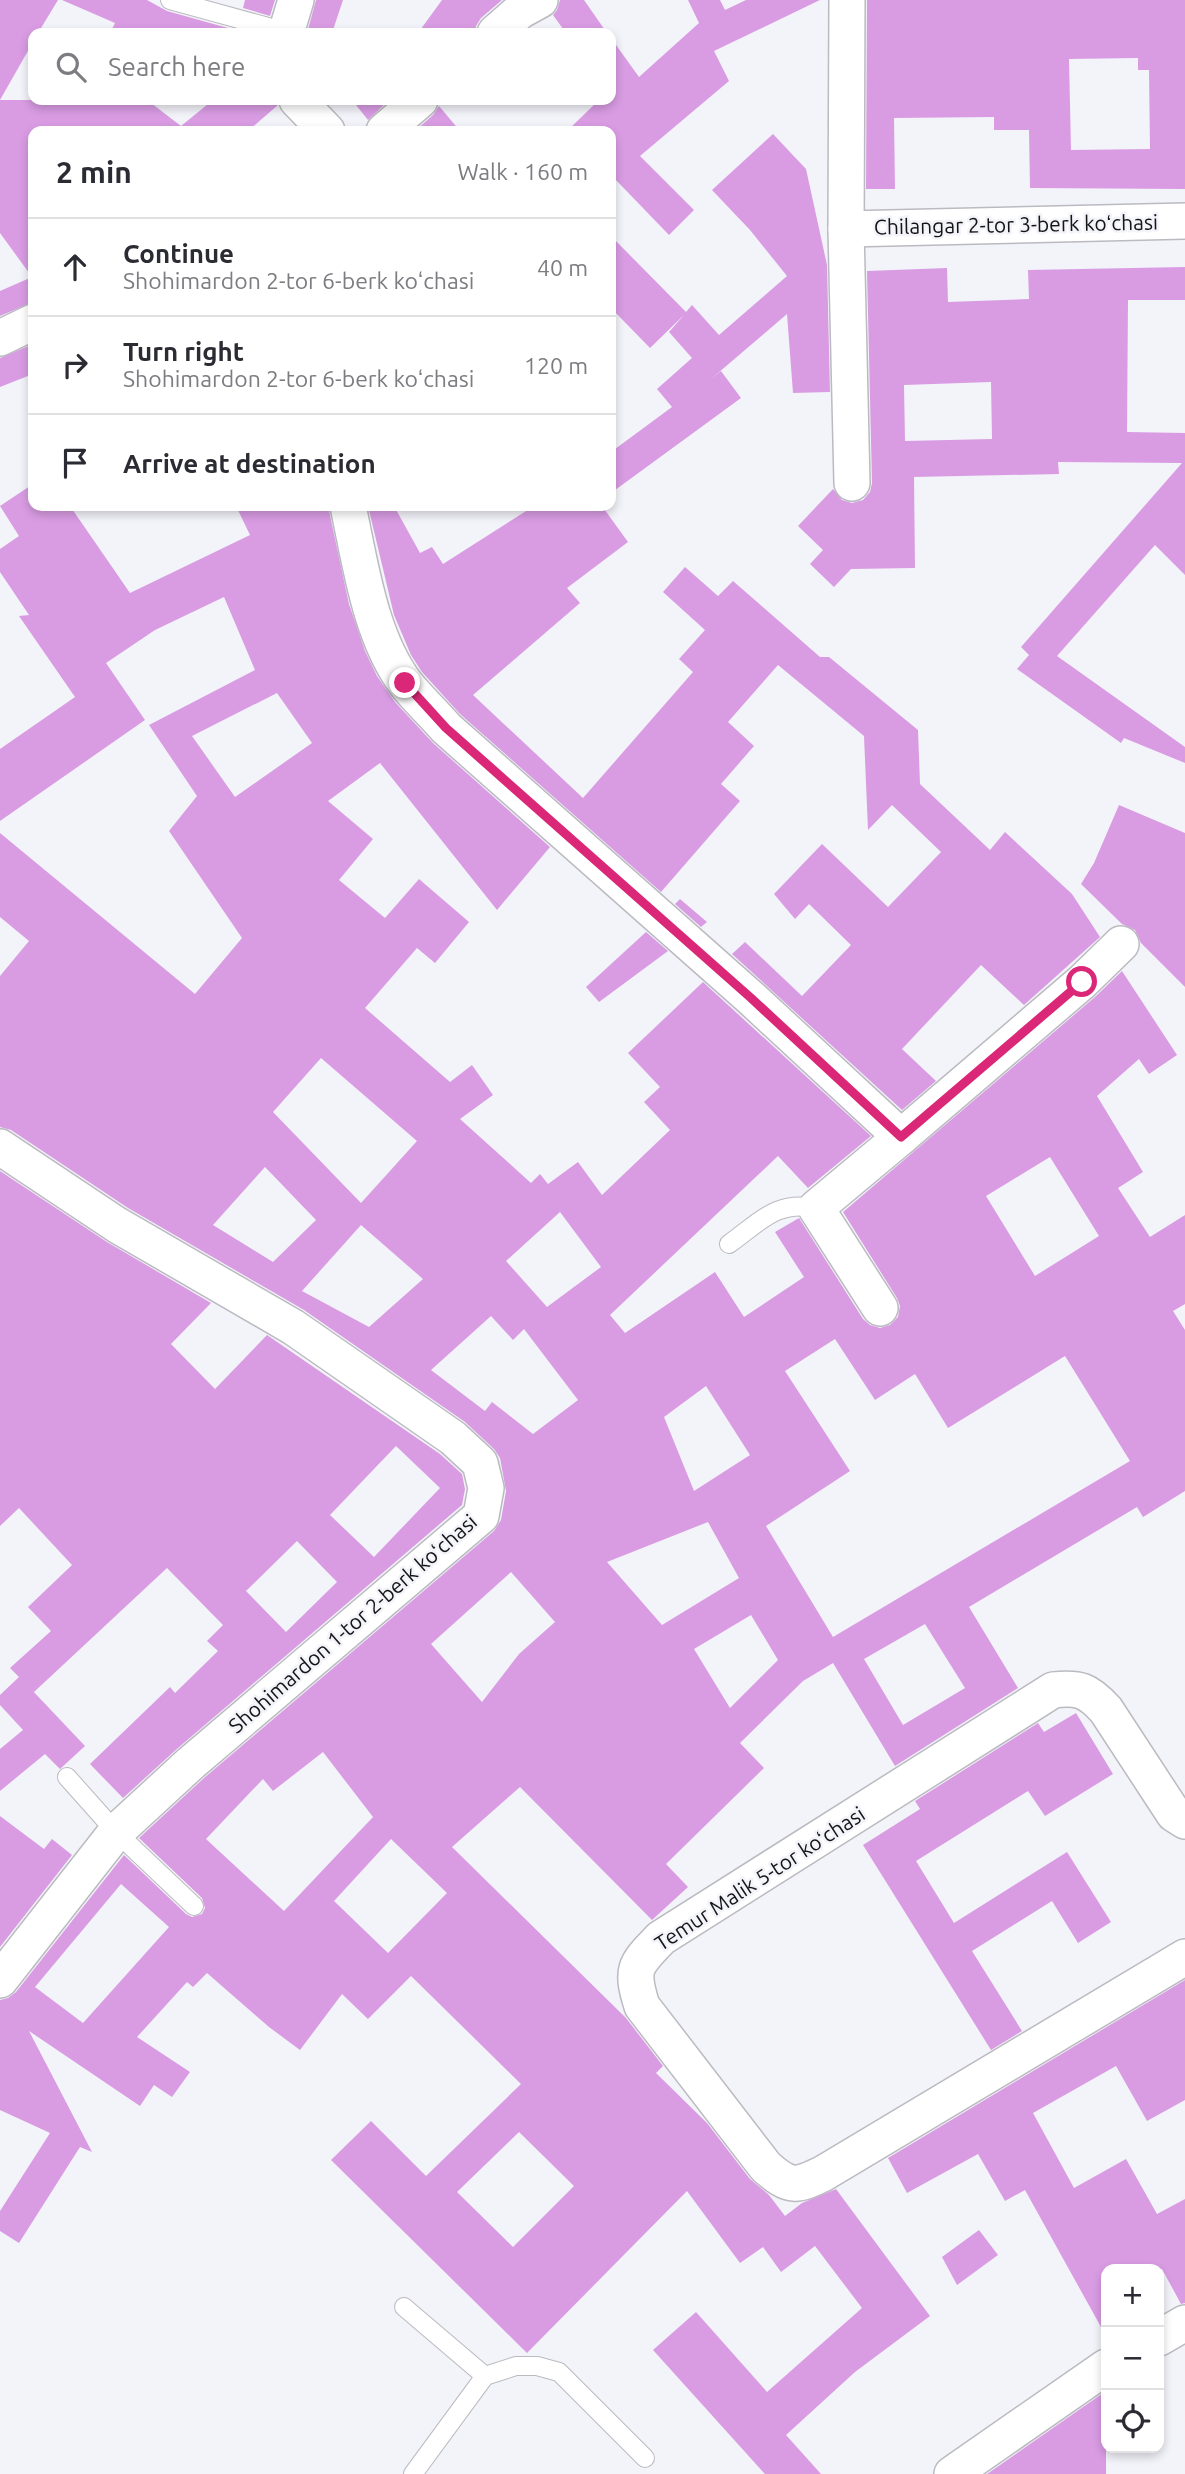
<!DOCTYPE html>
<html lang="en">
<head>
<meta charset="utf-8">
<style>
  :root { --surface:#fff; --page:#f7f7f7; --text:#2b2b33; --muted:#7c7c81; --line:#e1e1e2 }
  body { margin:0; font-family:Ubuntu,sans-serif; background:var(--page); color:var(--text) }
  .controls { position:absolute; right:21px; bottom:21px; display:grid; overflow:hidden; border-radius:14px; box-shadow:0 4px 10px #0003 }
  .controls button { width:63px; height:63px; display:grid; place-items:center; padding:0; border:0; border-bottom:2px solid var(--line); background:var(--surface); color:var(--text); font:35px sans-serif }
  .stop { position:absolute; width:21px; height:21px; margin:-16px; border:5px solid #db2777; border-radius:50%; background:#fff }
  .stop.end { background:#db2777; border-color:#fff; box-shadow:0 2px 7px #0008 }
  .list { margin:0; padding:0; list-style:none }
  h2 { display:flex; justify-content:space-between; align-items:center; height:91px; margin:0; padding:0 28px; font-size:30px }
  h2 small { font-size:23px; font-weight:400; color:var(--muted) }
  .list li { display:grid; grid-template-columns:46px 1fr auto; gap:21px; align-items:center; box-sizing:border-box; height:98px; padding:0 28px; border-top:2px solid var(--line) }
  .list b { display:block; font-size:26px; white-space:nowrap }
  .list p { margin:0; font-size:23px; white-space:nowrap; color:var(--muted) }
  .list em { font-size:23px; font-style:normal; color:var(--muted) }
  .icon { flex:none; width:38px; height:38px; fill:none; stroke:currentColor; stroke-width:2; stroke-linecap:round; stroke-linejoin:round }
  .map { position:relative; flex:none; width:1185px; height:2474px; overflow:hidden }
  .search { position:absolute; background:var(--surface); box-shadow:0 4px 10px #0003; left:28px; top:28px; width:588px; height:77px; display:flex; align-items:center; gap:18px; box-sizing:border-box; padding:0 24px; border-radius:14px; color:var(--muted); font-size:26px }
  .panel { position:absolute; background:var(--surface); box-shadow:0 4px 10px #0003; left:28px; top:126px; width:588px; height:385px; border-radius:14px }
  .map>svg:first-child { display:block }
</style>
</head>
<body>
<div class="map">
<svg width="1185" height="2474" viewBox="0 0 1185 2474">
  <rect width="100%" height="100%" fill="#f3f3fa"/>
  <g fill="#d99ce3" fill-rule="evenodd">
    <path d="M 0,0 L 58,0 L 38,33 L 33,33 L 33,42 L 0,100 L 147,100 L 181,126 L 213,100 L 277,100 L 278,105 L 248,131 L 33,131 L 33,302 L 0,316 L 0,291 L 32,277 L 0,233 Z"/>
    <path d="M 62,0 L 147,0 L 167,11 L 228,28 L 227,33 L 110,33 L 115,23 Z"/>
    <path d="M 245,0 L 275,0 L 270,16 L 243,8 Z"/>
    <path d="M 316,0 L 343,0 L 332,33 L 307,33 Z"/>
    <path d="M 442,0 L 502,0 L 481,18 L 476,26 L 475,33 L 418,33 Z"/>
    <path d="M 560,0 L 584,0 L 607,33 L 566,33 L 553,15 L 557,10 Z"/>
    <path d="M 688,0 L 720,0 L 725,10 L 746,0 L 820,0 L 714,51 L 729,81 L 640,156 L 694,210 L 669,235 L 614,178 L 611,182 L 611,131 L 567,131 L 599,100 L 611,100 L 611,38 L 639,77 L 699,23 Z"/>
    <path d="M 867,0 L 1185,0 L 1185,189 L 1030,188 L 1029,130 L 994,130 L 994,117 L 894,118 L 895,189 L 866,189 ZM 1138,58 L 1138,70 L 1149,70 L 1150,149 L 1071,150 L 1069,59 Z"/>
    <path d="M 352,100 L 389,100 L 368,120 Z"/>
    <path d="M 439,106 L 460,131 L 415,131 L 433,115 Z"/>
    <path d="M 773,134 L 806,169 L 827,265 L 830,392 L 793,393 L 787,314 L 711,379 L 721,371 L 741,398 L 611,493 L 611,452 L 672,407 L 657,389 L 692,358 L 669,332 L 684,315 L 650,348 L 611,308 L 611,236 L 686,312 L 692,305 L 719,335 L 787,276 L 750,230 L 712,190 Z"/>
    <path d="M 1185,267 L 1185,300 L 1128,300 L 1127,432 L 1185,433 L 1185,575 L 1155,545 L 1057,656 L 1185,747 L 1185,763 L 1124,738 L 1121,743 L 1017,669 L 1029,655 L 1021,647 L 1182,463 L 1058,462 L 1059,474 L 914,477 L 915,568 L 851,569 L 834,587 L 810,564 L 823,550 L 798,526 L 833,489 L 842,500 L 852,503 L 863,500 L 870,492 L 872,483 L 867,271 L 947,268 L 948,302 L 1029,299 L 1028,270 ZM 991,382 L 992,439 L 905,441 L 904,385 Z"/>
    <path d="M 33,344 L 33,374 L 0,387 L 0,358 Z"/>
    <path d="M 33,484 L 33,506 L 70,506 L 130,593 L 250,535 L 236,506 L 328,506 L 349,604 L 365,651 L 377,676 L 395,702 L 433,743 L 550,847 L 497,910 L 380,763 L 328,801 L 373,839 L 339,880 L 385,918 L 419,879 L 469,922 L 435,963 L 417,948 L 365,1008 L 450,1082 L 472,1065 L 493,1095 L 460,1119 L 531,1183 L 540,1174 L 548,1184 L 578,1162 L 602,1195 L 670,1130 L 644,1102 L 660,1087 L 628,1053 L 703,982 L 871,1136 L 808,1188 L 778,1156 L 610,1315 L 625,1333 L 715,1272 L 744,1317 L 804,1277 L 775,1232 L 799,1218 L 863,1319 L 870,1325 L 880,1328 L 890,1325 L 898,1317 L 900,1306 L 897,1298 L 843,1212 L 1095,997 L 1122,971 L 1177,1055 L 1149,1074 L 1139,1059 L 1097,1096 L 1143,1172 L 1118,1188 L 1150,1237 L 1185,1215 L 1185,1304 L 1173,1311 L 1185,1330 L 1185,1491 L 1143,1517 L 1137,1507 L 969,1607 L 1018,1688 L 895,1766 L 833,1663 L 803,1681 L 740,1743 L 764,1768 L 666,1864 L 688,1887 L 652,1920 L 520,1787 L 452,1847 L 626,2018 L 663,2066 L 656,2073 L 707,2123 L 750,2179 L 769,2195 L 785,2216 L 802,2203 L 836,2189 L 930,2316 L 855,2372 L 786,2435 L 821,2474 L 765,2474 L 653,2350 L 696,2312 L 767,2392 L 862,2308 L 815,2246 L 781,2272 L 763,2247 L 740,2263 L 687,2191 L 527,2353 L 331,2160 L 371,2121 L 426,2176 L 521,2084 L 411,1976 L 368,2019 L 342,1994 L 300,2050 L 269,2027 L 207,1973 L 193,1987 L 187,1982 L 137,2037 L 190,2072 L 172,2097 L 154,2085 L 140,2106 L 29,2031 L 92,2152 L 80,2147 L 19,2243 L 0,2231 L 0,2211 L 50,2133 L 0,2110 L 0,2000 L 8,1998 L 16,1992 L 124,1855 L 186,1914 L 192,1917 L 202,1914 L 205,1908 L 202,1898 L 139,1838 L 204,1778 L 494,1531 L 501,1520 L 506,1491 L 500,1458 L 494,1449 L 465,1422 L 304,1310 L 128,1208 L 11,1130 L 0,1127 L 0,976 L 29,941 L 0,917 L 0,833 L 195,994 L 242,938 L 169,831 L 197,796 L 149,725 L 255,670 L 224,597 L 155,630 L 106,663 L 145,720 L 0,821 L 0,749 L 75,697 L 19,616 L 29,615 L 0,572 L 0,549 L 19,536 L 0,506 ZM 277,693 L 312,743 L 235,797 L 192,736 ZM 321,1058 L 417,1141 L 361,1203 L 273,1112 ZM 1050,1157 L 1099,1236 L 1035,1276 L 986,1196 ZM 265,1167 L 316,1220 L 273,1262 L 213,1225 ZM 560,1212 L 601,1267 L 547,1307 L 506,1261 ZM 361,1225 L 423,1279 L 369,1327 L 302,1291 ZM 491,1316 L 513,1340 L 524,1329 L 578,1400 L 533,1434 L 492,1402 L 485,1411 L 431,1370 ZM 835,1339 L 875,1400 L 915,1374 L 948,1428 L 1065,1356 L 1130,1461 L 833,1637 L 766,1526 L 850,1471 L 785,1371 ZM 706,1386 L 750,1455 L 694,1491 L 664,1417 ZM 708,1522 L 739,1578 L 662,1625 L 607,1562 ZM 511,1572 L 555,1622 L 519,1654 L 482,1702 L 431,1644 ZM 751,1615 L 778,1660 L 730,1708 L 694,1649 ZM 925,1624 L 965,1688 L 903,1725 L 864,1659 ZM 323,1752 L 373,1817 L 284,1911 L 206,1839 L 263,1779 L 273,1791 ZM 391,1839 L 447,1893 L 388,1953 L 334,1901 ZM 121,1884 L 169,1927 L 83,2023 L 35,1987 ZM 519,2132 L 574,2186 L 513,2247 L 457,2192 Z"/>
    <path d="M 368,506 L 394,506 L 420,553 L 432,547 L 443,564 L 534,506 L 602,506 L 628,542 L 567,588 L 580,603 L 473,695 L 583,798 L 693,672 L 679,659 L 705,630 L 663,592 L 685,567 L 718,596 L 733,581 L 820,657 L 829,657 L 918,730 L 920,784 L 990,850 L 1005,832 L 1072,894 L 1100,937 L 1024,1005 L 981,965 L 902,1049 L 936,1081 L 902,1110 L 732,954 L 745,942 L 802,996 L 851,945 L 809,904 L 795,919 L 774,894 L 822,844 L 888,907 L 941,852 L 892,805 L 868,830 L 864,736 L 778,665 L 728,722 L 754,746 L 721,784 L 740,801 L 661,892 L 460,714 L 422,672 L 411,655 L 394,615 Z"/>
    <path d="M 1119,805 L 1185,833 L 1185,987 L 1141,943 L 1135,930 L 1122,924 L 1081,884 L 1094,863 Z"/>
    <path d="M 680,899 L 707,922 L 701,927 L 675,904 Z"/>
    <path d="M 646,932 L 668,951 L 599,1002 L 586,987 Z"/>
    <path d="M 0,1171 L 107,1242 L 211,1303 L 171,1344 L 215,1389 L 267,1335 L 440,1454 L 462,1474 L 465,1489 L 462,1505 L 178,1748 L 123,1798 L 90,1764 L 170,1687 L 175,1693 L 218,1651 L 207,1641 L 223,1625 L 167,1568 L 34,1692 L 31,1689 L 85,1746 L 60,1769 L 45,1754 L 0,1791 L 0,1749 L 23,1730 L 0,1705 L 0,1695 L 19,1677 L 10,1668 L 51,1631 L 28,1607 L 72,1565 L 19,1508 L 0,1526 ZM 396,1446 L 440,1488 L 374,1557 L 330,1515 ZM 297,1541 L 337,1582 L 286,1632 L 246,1591 Z"/>
    <path d="M 1076,1713 L 1113,1774 L 1045,1816 L 1028,1791 L 916,1861 L 954,1923 L 1067,1852 L 1111,1922 L 1078,1943 L 1052,1901 L 972,1951 L 1022,2031 L 991,2050 L 863,1845 L 920,1809 L 915,1801 L 1038,1723 L 1044,1732 Z"/>
    <path d="M 0,1816 L 44,1849 L 52,1839 L 72,1855 L 0,1947 Z"/>
    <path d="M 1185,1980 L 1185,2100 L 1147,2121 L 1116,2066 L 1033,2113 L 1074,2188 L 1126,2159 L 1157,2214 L 1185,2199 L 1185,2303 L 1181,2304 L 1162,2269 L 1106,2269 L 1106,2336 L 1025,2190 L 1005,2201 L 978,2154 L 907,2193 L 888,2158 Z"/>
    <path d="M 979,2230 L 998,2255 L 957,2285 L 942,2257 Z"/>
    <path d="M 1106,2391 L 1106,2474 L 987,2474 Z"/>
  </g>
  <g fill="none" stroke-linecap="round" stroke-linejoin="round">
    <g stroke="#babac0" stroke-width="20">
      <g id="service">
        <path d="M 170,0 L 286,32"/>
        <path d="M 729,1244 C 760,1222 776,1200 816,1208"/>
        <path d="M 67,1777 L 116,1832 L 194,1906"/>
        <path d="M 404,2307 L 485,2376"/>
        <path d="M 413,2474 L 485,2376 L 516,2366 L 537,2366 L 559,2372 L 645,2458"/>
      </g>
    </g>
    <g stroke="#babac0" stroke-width="38">
      <g id="minor">
        <path d="M 847,0 L 846,229 L 852,483"/>
        <path d="M 286,33 L 296,0"/>
        <path d="M 495,33 L 520,11 L 540,0"/>
        <path d="M 297,100 L 327,131"/>
        <path d="M 384,131 L 420,100"/>
        <path d="M 846,229 L 1185,221"/>
        <path d="M 0,338 L 33,322"/>
        <path d="M 348,506 C 360,562 370,637 406,684 C 418,699 433,713 446,728 L 751,998 L 901,1137 L 1082,982 L 1121,944"/>
        <path d="M 0,1147 L 117,1225 L 293,1327 L 453,1438 L 480,1463 L 486,1488 L 481,1516 L 191,1763 L 116,1832 L 0,1980"/>
        <path d="M 880,1308 L 816,1208 L 901,1137"/>
        <path d="M 1185,1821 L 1174,1814 L 1106,1710 C 1088,1690 1079,1687 1053,1690 L 661,1938 C 635,1965 630,1968 642,2006 L 766,2167 C 790,2188 796,2187 824,2173 L 1185,1957"/>
        <path d="M 1159,2338 L 1185,2323"/>
        <path d="M 952,2474 L 1106,2367"/>
      </g>
    </g>
    <use href="#service" stroke="#fff" stroke-width="18"/>
    <use href="#minor" stroke="#fff" stroke-width="35"/>
  </g>
  <g fill="none" stroke-linecap="round" stroke-linejoin="round">
    <path stroke="#db2777" stroke-width="9" d="M 405,683 L 446,728 L 751,998 L 901,1137 L 1082,982"/>
  </g>
  <g text-anchor="middle" stroke-width="5" stroke-linejoin="round" paint-order="stroke">
    <g font-size="21" fill="#151517" stroke="#f3f3fa">
      <text transform="translate(1016 225) rotate(-1)" y="7">Chilangar 2-tor 3-berk koʻchasi</text>
      <text transform="translate(353 1624) rotate(-41)" y="7">Shohimardon 1-tor 2-berk koʻchasi</text>
      <text transform="translate(760 1879) rotate(-33)" y="7">Temur Malik 5-tor koʻchasi</text>
    </g>
  </g>
</svg>
<div class="controls">
<button>+</button>
<button>−</button>
<button><svg class="icon" aria-label="locate" viewBox="0 0 24 24"><circle cx="12" cy="12" r="6"/><path d="M12 2v4M12 18v4M2 12h4M18 12h4"/></svg></button>
</div>
<div class="stop" style="left:1082px;top:982px"></div>
<div class="stop end" style="left:405px;top:683px"></div>
<div class="search"><svg class="icon" aria-label="search" viewBox="0 0 24 24"><circle cx="10" cy="10" r="6"/><path d="M15 15l6 6"/></svg>Search here</div>
<section class="panel">
<h2>2 min<small>Walk · 160 m</small></h2>
<ul class="list">
<li><svg class="icon" aria-label="ahead" viewBox="0 0 24 24"><path d="M12 20V5M6 11l6-6 6 6"/></svg><div><b>Continue</b><p>Shohimardon 2-tor 6-berk koʻchasi</p></div><em>40 m</em></li>
<li><svg class="icon" aria-label="right" viewBox="0 0 24 24"><path d="M7 20v-9h11M14 6l5 5-5 5"/></svg><div><b>Turn right</b><p>Shohimardon 2-tor 6-berk koʻchasi</p></div><em>120 m</em></li>
<li><svg class="icon" aria-label="arrive" viewBox="0 0 24 24"><path d="M6 21V4h12l-3 4 3 4H6"/></svg><div><b>Arrive at destination</b></div></li>
</ul>
</section>
</div>
</body>
</html>
